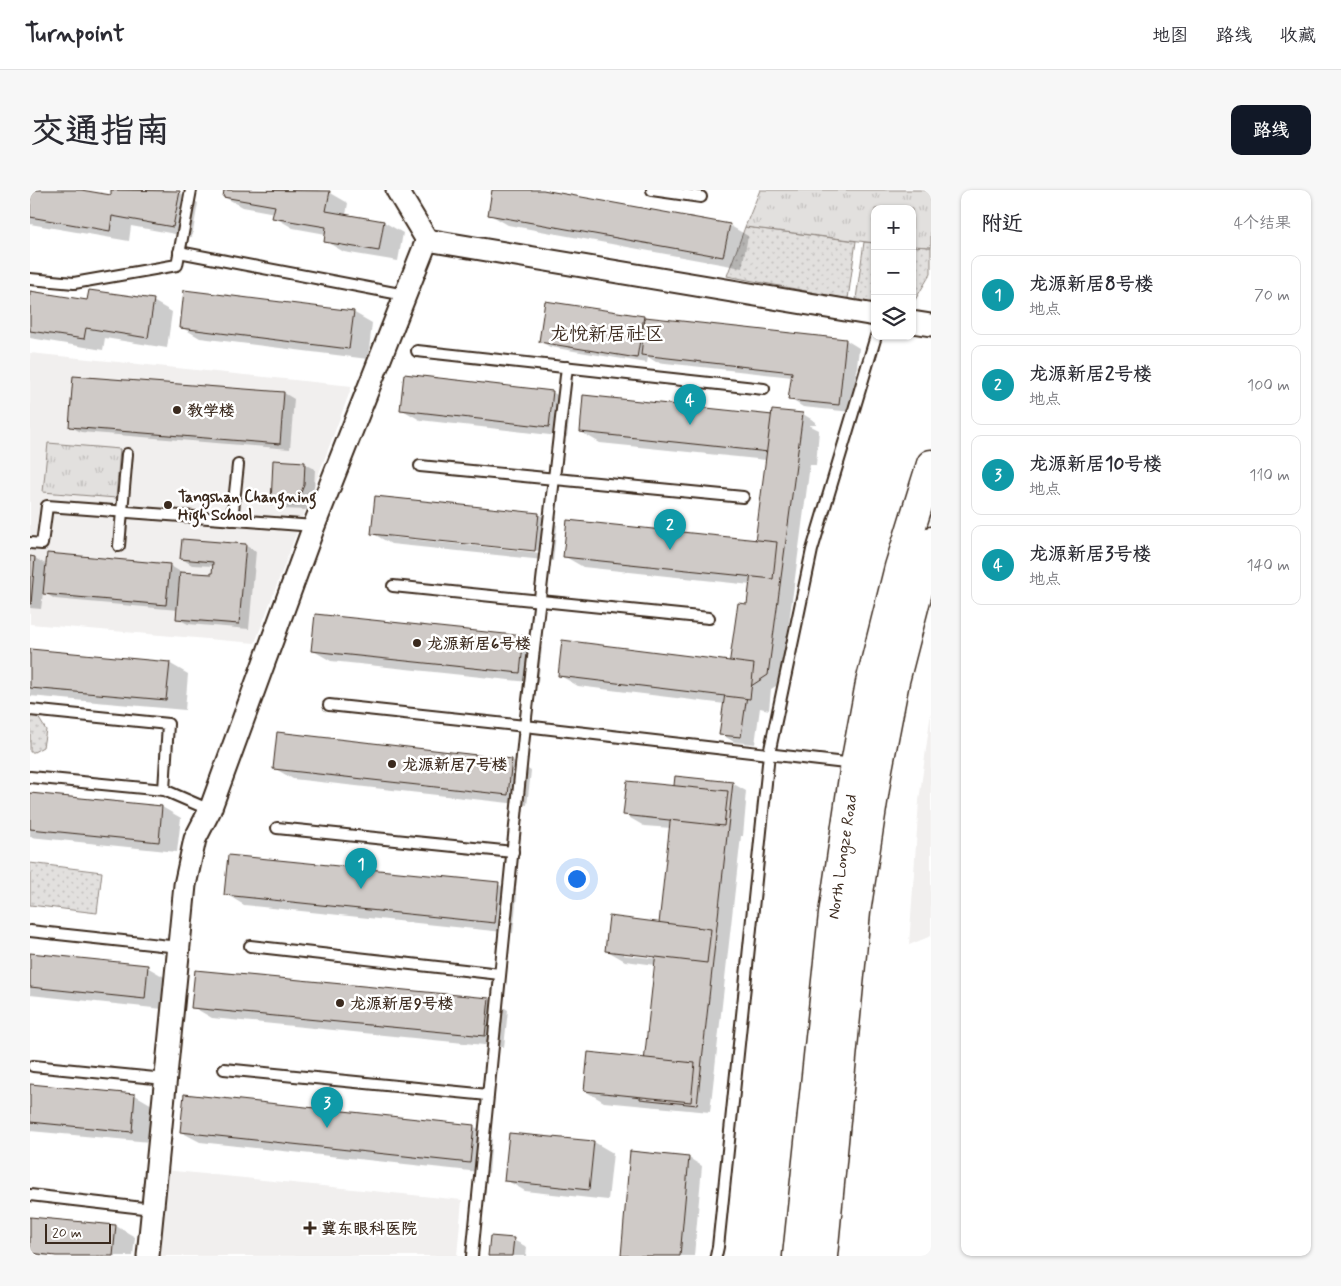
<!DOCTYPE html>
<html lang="zh">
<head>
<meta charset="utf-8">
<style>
  :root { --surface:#fff; --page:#f7f7f7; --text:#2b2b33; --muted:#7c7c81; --line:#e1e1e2; --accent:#111827 }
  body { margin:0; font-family:Mynerve,"LXGW WenKai TC",sans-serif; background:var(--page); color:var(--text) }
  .controls { position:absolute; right:15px; top:15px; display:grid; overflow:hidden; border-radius:10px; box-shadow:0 1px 4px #0004 }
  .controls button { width:45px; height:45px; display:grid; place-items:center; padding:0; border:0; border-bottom:1px solid var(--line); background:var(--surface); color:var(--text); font:25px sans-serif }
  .scale { position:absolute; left:15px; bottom:12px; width:66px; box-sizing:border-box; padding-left:5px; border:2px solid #3b2a1e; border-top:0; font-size:14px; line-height:18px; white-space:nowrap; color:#3b2a1e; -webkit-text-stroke:4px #fff; paint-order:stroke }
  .you { position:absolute; left:546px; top:688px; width:18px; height:18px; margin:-12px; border:4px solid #fff; border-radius:50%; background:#1a73e8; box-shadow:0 0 0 8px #1a73e833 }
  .badge { display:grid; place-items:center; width:32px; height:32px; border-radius:50%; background:var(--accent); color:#fff; font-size:16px; font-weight:700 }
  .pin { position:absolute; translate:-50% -41px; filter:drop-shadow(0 1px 2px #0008) }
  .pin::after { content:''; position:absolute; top:26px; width:18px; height:15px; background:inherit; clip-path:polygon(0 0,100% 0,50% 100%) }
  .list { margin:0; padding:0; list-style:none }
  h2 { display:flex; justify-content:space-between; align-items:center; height:65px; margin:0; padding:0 20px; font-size:21px }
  h2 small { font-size:16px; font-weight:400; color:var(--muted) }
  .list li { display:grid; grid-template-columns:32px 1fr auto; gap:15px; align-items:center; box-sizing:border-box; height:80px; margin:0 10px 10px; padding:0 10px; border:1px solid var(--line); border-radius:10px }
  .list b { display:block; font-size:19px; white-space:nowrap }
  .list p { margin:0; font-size:16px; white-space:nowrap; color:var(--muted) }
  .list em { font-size:16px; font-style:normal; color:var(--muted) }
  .icon { flex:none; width:28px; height:28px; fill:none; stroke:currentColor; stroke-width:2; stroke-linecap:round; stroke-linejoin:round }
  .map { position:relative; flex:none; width:901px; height:1066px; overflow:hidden; border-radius:10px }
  header { display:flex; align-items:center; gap:30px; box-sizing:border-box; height:70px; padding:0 25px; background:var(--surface); border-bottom:1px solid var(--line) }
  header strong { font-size:24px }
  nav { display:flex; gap:28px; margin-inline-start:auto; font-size:18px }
  .intro { display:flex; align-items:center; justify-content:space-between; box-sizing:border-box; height:120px; padding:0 30px }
  h1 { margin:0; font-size:35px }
  .button { padding:12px 22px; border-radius:10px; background:var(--accent); color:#fff; font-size:18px; font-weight:700 }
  main { display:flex; gap:30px; padding:0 30px }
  aside { flex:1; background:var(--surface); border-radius:10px; box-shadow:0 1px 4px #0004 }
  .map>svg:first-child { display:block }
</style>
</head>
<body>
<header>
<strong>Turnpoint</strong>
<nav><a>地图</a><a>路线</a><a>收藏</a></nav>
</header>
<div class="intro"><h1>交通指南</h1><a class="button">路线</a></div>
<main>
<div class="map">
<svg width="901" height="1066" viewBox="0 0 901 1066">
  <defs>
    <pattern id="grass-dots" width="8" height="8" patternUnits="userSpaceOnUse" patternTransform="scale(1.25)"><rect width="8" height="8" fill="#e2e0de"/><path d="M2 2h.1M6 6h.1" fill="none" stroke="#c3c0be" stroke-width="1.8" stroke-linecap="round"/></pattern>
    <pattern id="park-tufts" width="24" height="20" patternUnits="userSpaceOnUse" patternTransform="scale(1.25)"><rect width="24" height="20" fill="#e2e0de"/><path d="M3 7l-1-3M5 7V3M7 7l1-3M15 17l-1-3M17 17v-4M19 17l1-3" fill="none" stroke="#c3c0be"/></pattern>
  </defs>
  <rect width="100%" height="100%" fill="#fff"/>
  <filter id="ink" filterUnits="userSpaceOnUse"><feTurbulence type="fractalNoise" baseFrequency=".02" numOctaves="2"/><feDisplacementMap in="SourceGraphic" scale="10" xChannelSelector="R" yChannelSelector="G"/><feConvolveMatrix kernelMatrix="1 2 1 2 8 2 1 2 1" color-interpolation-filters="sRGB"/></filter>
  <g filter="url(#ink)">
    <g fill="#f1efee">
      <path d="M 0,163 L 322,196 L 225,453 L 0,434 Z"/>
      <path d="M 901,522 L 901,746 L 879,755 L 889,611 Z"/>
      <path d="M 134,980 L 432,1010 L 427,1066 L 127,1066 Z"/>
    </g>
    <g fill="url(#grass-dots)" stroke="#8e857e">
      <path d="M 715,37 L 826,51 L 818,109 L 697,86 Z"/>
      <path d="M 834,52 L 845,53 L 845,114 L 826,109 Z"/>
      <path d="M 882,56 L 901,57 L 901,83 L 882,115 Z"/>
      <path d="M 0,526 L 8,527 L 16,540 L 13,557 L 4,562 L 0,562 Z"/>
      <path d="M 0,673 L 72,682 L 67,723 L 0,715 Z"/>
    </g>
    <g fill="url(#park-tufts)" stroke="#8e857e">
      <path d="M 730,0 L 901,0 L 901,57 L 882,56 L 882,19 L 845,19 L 845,53 L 715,37 Z"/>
      <path d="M 18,253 L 90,259 L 86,308 L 13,302 Z"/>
    </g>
    <g fill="#0003" fill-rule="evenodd">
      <path d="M 0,0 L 43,0 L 82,7 L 83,0 L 138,0 L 149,2 L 168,13 L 162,47 L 101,36 L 99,51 L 0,34 Z"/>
      <path d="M 195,0 L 288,0 L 299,2 L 318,13 L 316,25 L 354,32 L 373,43 L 368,71 L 314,62 L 295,51 L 296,44 L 263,38 L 244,27 L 245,23 L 213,17 L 194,7 Z"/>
      <path d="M 463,0 L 506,0 L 699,35 L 718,46 L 712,78 L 478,35 L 459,24 Z"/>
      <path d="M 0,102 L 58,111 L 123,111 L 142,122 L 137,158 L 75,148 L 73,160 L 0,148 Z"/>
      <path d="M 323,122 L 342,133 L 338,169 L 170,148 L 151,137 Z"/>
      <path d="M 613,127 L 616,129 L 616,128 L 816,150 L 829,158 L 822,222 L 773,217 L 760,209 L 762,187 L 626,172 L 618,167 L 617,173 L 520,157 L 510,151 Z"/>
      <path d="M 44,188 L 254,203 L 264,209 L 260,259 L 51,242 L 41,237 Z"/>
      <path d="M 522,202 L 541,213 L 537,247 L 390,230 L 371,219 Z"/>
      <path d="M 773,224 L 786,232 L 786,235 L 779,235 L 789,240 L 786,275 L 780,275 L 751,493 L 741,499 L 739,520 L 730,518 L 725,554 L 704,552 L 691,544 L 695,514 L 548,496 L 529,485 L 701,472 L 718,415 L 721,395 L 553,377 L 534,366 L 726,351 L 737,270 L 570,253 L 551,242 Z"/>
      <path d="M 275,274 L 285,279 L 284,301 L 276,320 L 252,319 L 242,313 Z"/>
      <path d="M 508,324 L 527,335 L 523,371 L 361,354 L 342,343 ZM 360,345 L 511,361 L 511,363 L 360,347 Z"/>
      <path d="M 216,356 L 226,361 L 219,439 L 158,434 L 148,429 L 148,420 L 25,409 L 13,402 L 11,419 L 0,418 L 0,367 L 5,368 L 17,375 L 139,375 L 149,381 L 149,383 L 183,386 L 184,376 L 162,375 L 152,369 Z"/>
      <path d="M 493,447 L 512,458 L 508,493 L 301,471 L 282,460 Z"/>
      <path d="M 0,460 L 139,473 L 158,484 L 155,520 L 0,506 Z"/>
      <path d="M 482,570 L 501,581 L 497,615 L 263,589 L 244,578 Z"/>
      <path d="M 702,593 L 716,601 L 715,612 L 716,613 L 713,646 L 711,646 L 680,922 L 574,912 L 555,901 L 615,870 L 626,775 L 595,771 L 576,760 L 630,734 L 641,638 L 614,636 L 595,625 L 645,597 ZM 594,762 L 683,773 L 683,775 L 594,765 Z"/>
      <path d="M 0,604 L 132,617 L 151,628 L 147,662 L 0,647 Z"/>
      <path d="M 468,694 L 487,705 L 483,743 L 214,715 L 196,704 Z"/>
      <path d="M 0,765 L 117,777 L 136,788 L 133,819 L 0,805 Z"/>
      <path d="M 459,809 L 478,820 L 474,857 L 182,828 L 163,817 Z"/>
      <path d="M 0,895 L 105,905 L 124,916 L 120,952 L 0,941 Z"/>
      <path d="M 443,936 L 462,947 L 459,983 L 170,952 L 151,942 Z"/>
      <path d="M 564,952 L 583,963 L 578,1010 L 495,1001 L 476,990 Z"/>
      <path d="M 659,968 L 672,976 L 664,1066 L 592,1066 Z"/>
      <path d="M 0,1028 L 86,1036 L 105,1047 L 103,1066 L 0,1066 Z"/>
      <path d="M 483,1050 L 497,1057 L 496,1066 L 459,1066 Z"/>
    </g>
    <g fill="#cfcac7" stroke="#3b2a1e">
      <path d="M 0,0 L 51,0 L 81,5 L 81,0 L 150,1 L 143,37 L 82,26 L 80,41 L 0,27 Z"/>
      <path d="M 194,0 L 300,1 L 296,21 L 354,31 L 349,61 L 294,52 L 296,37 L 242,28 L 245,16 L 193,7 Z"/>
      <path d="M 462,0 L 513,0 L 700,34 L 693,67 L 458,25 Z"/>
      <path d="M 59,100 L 124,109 L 118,148 L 56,138 L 54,149 L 0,141 L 0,101 L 57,110 Z"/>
      <path d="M 154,100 L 324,121 L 319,159 L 150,138 Z"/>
      <path d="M 515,111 L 614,126 L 607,168 L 509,152 Z"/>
      <path d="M 615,127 L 816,149 L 809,215 L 758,210 L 762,182 L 611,165 Z"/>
      <path d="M 374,184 L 523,201 L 519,237 L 370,220 Z"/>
      <path d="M 43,186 L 254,202 L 250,254 L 39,237 Z"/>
      <path d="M 553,205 L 771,228 L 767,265 L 550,242 Z"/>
      <path d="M 742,220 L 773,223 L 738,485 L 718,498 L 711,547 L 689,545 L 708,413 L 717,414 Z"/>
      <path d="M 243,270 L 275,272 L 274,295 L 266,315 L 241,314 Z"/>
      <path d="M 345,306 L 509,323 L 505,361 L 341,344 Z"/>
      <path d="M 537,330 L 747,352 L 743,389 L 533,367 Z"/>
      <path d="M 152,349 L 216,354 L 209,434 L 146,429 L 150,382 L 182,384 L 183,372 L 150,369 Z"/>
      <path d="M 17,363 L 140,374 L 136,415 L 13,404 Z"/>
      <path d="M 0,366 L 5,367 L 1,414 L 0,414 Z"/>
      <path d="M 285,424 L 494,446 L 490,483 L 281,461 Z"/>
      <path d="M 532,450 L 724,474 L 720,509 L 528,486 Z"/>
      <path d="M 0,459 L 140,472 L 136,510 L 0,498 Z"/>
      <path d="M 247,542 L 482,569 L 478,605 L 243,579 Z"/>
      <path d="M 645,586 L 703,592 L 667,915 L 610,909 Z"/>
      <path d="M 597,591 L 698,601 L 694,636 L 593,625 Z"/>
      <path d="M 0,603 L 132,616 L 129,652 L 0,639 Z"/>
      <path d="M 198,665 L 469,692 L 465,733 L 194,705 Z"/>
      <path d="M 579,726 L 681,739 L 677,773 L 575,761 Z"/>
      <path d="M 0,763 L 118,775 L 115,809 L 0,797 Z"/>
      <path d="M 165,780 L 459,808 L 455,846 L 161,818 Z"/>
      <path d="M 558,862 L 665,873 L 661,912 L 554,901 Z"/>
      <path d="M 0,894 L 105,904 L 102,942 L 0,932 Z"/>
      <path d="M 154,904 L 444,935 L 440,973 L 150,942 Z"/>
      <path d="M 479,943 L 564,951 L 559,1000 L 474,991 Z"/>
      <path d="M 600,961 L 659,967 L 650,1066 L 591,1066 Z"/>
      <path d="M 0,1027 L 86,1035 L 83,1066 L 26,1066 L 0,1063 Z"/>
      <path d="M 460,1046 L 484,1048 L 482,1066 L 458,1066 Z"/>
    </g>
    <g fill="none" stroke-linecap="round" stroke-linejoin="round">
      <g stroke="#3b2a1e" stroke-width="14">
        <g id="lane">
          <path d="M 622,0 L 671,7"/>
          <path d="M 149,62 L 375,105"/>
          <path d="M 0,89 L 44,93 L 147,75 L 161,0"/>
          <path d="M 387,161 L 734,199"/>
          <path d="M 390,276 L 713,307"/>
          <path d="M 202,330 L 208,275"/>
          <path d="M 0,353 L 12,354 L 17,316 L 284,336"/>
          <path d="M 89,356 L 97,264"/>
          <path d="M 363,396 L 679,428"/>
          <path d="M 299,515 L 495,536 L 824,574"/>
          <path d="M 0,520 L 138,534 L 134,600"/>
          <path d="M 0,587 L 134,600 L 180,620"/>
          <path d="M 247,638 L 483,662"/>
          <path d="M 0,741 L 149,757"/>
          <path d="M 220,756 L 470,784"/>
          <path d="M 3,876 L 135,889"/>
          <path d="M 194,879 L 458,905"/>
          <path d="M 0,1005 L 122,1019"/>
          <path d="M 442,1066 L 495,536 L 537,177"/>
          <path d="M 686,1066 L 688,1057 L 739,564 L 782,360 L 846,146"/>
        </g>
      </g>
      <g stroke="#3b2a1e" stroke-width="25">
        <g id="street">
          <path d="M 367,0 L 397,50"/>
          <path d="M 882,132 L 901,135"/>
          <path d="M 118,1066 L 155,695 L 165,649 L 180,620 L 284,336 L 397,50 L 845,125"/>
        </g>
      </g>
      <g stroke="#3b2a1e" stroke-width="31">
        <g id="secondary">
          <path id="s1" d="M 767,1066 L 803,724 L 825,574 L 840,493 L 869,377 L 901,274"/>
          <path d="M 793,1066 L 826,722 L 848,579 L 865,491 L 901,351"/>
        </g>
      </g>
      <use href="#lane" stroke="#fff" stroke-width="10"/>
      <use href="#street" stroke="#fff" stroke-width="21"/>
      <use href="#secondary" stroke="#fff" stroke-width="28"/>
    </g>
  </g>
  <g fill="#3b2a1e" stroke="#fff" stroke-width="2">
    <circle cx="147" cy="220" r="5"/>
    <circle cx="138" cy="315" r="5"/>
    <circle cx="387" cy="453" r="5"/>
    <circle cx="362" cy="574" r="5"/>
    <circle cx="310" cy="813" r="5"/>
    <path d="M277.5 1030.5h5v5h5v5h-5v5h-5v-5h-5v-5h5z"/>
  </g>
  <g text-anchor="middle" stroke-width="5" stroke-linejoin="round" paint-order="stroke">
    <g font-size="16" font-weight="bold" fill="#3b2a1e" stroke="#fff" text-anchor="start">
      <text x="157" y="226">教学楼</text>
      <text x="148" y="312">Tangshan Changning<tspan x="148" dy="18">High School</tspan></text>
      <text x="397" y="459">龙源新居6号楼</text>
      <text x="372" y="580">龙源新居7号楼</text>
      <text x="320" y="819">龙源新居9号楼</text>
      <text x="291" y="1044">冀东眼科医院</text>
    </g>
    <g font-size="16" fill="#3b2a1e" stroke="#fff">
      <text dy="6" stroke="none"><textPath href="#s1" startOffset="402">North Longze Road</textPath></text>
    </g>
    <g font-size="19" fill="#3b2a1e" stroke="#fff">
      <text x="577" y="150">龙悦新居社区</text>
    </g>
  </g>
</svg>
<div class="controls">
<button>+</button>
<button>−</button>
<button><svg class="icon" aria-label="layers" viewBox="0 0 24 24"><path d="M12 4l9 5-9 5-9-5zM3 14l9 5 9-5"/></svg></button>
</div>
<div class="scale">20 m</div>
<div class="you"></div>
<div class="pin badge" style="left:331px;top:699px;background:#0f9aa8">1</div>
<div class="pin badge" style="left:640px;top:360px;background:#0f9aa8">2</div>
<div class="pin badge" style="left:297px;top:938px;background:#0f9aa8">3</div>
<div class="pin badge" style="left:660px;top:235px;background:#0f9aa8">4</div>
</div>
<aside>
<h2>附近<small>4个结果</small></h2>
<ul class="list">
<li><span class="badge" style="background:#0f9aa8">1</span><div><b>龙源新居8号楼</b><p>地点</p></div><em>70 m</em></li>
<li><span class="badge" style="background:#0f9aa8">2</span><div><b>龙源新居2号楼</b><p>地点</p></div><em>100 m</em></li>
<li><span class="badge" style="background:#0f9aa8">3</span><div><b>龙源新居10号楼</b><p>地点</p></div><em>110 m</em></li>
<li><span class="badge" style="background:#0f9aa8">4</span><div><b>龙源新居3号楼</b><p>地点</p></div><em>140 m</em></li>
</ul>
</aside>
</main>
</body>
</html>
